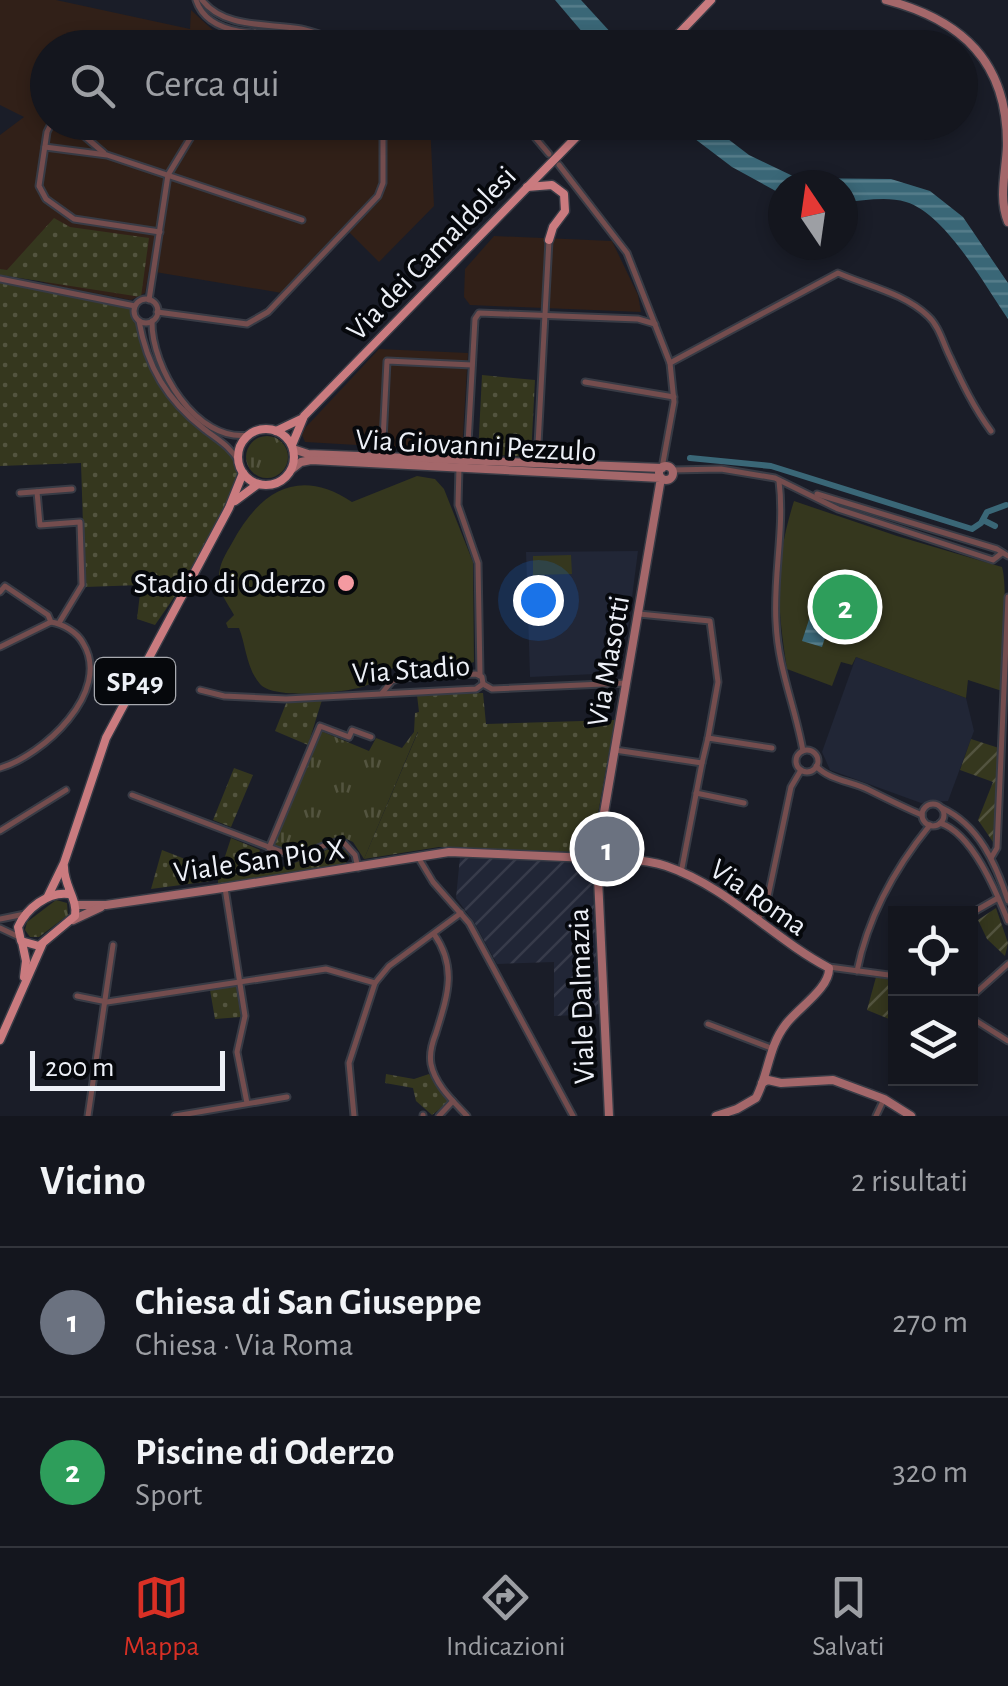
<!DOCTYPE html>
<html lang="it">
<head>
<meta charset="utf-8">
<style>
  :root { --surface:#14161e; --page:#1d1f27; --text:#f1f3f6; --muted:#9d9fa4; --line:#33353c; --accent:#d93025 }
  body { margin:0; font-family:"Alegreya Sans",sans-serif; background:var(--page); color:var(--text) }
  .controls { position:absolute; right:30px; bottom:30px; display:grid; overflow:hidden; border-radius:0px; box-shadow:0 5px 15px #0003 }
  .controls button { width:90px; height:90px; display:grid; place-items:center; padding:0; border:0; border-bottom:2px solid var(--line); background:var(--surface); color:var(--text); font:50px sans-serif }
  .compass { position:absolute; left:768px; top:170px; width:90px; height:90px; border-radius:50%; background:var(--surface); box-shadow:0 5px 15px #0003; rotate:347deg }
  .scale { position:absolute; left:30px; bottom:25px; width:195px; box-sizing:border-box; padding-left:10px; border:5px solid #edf0f7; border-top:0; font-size:28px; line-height:35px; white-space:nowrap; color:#edf0f7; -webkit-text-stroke:8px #06080c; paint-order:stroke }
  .you { position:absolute; left:538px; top:600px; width:35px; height:35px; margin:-25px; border:8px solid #fff; border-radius:50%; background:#1a73e8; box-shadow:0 0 0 15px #1a73e833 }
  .badge { display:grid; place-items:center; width:65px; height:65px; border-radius:50%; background:var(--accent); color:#fff; font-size:32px; font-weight:700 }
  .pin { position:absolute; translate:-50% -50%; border:5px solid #fff; box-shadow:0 2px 10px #0006 }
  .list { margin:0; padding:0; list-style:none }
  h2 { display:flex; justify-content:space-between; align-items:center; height:130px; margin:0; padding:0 40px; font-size:42px }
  h2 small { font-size:32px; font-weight:400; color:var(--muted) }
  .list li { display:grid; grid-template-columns:65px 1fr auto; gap:30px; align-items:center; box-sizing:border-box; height:150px; padding:0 40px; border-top:2px solid var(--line) }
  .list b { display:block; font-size:38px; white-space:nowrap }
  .list p { margin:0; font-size:32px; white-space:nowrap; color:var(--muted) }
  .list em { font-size:32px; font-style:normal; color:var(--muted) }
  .icon { flex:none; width:55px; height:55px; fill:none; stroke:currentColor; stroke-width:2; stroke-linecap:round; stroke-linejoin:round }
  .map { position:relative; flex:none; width:1008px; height:1116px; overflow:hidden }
  .search { position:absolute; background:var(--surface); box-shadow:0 5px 15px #0003; left:30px; right:30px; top:30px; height:110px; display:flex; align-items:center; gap:25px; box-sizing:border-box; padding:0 35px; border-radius:55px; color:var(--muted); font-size:38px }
  .sheet { height:430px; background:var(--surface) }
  nav { display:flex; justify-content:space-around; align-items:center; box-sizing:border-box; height:140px; border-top:2px solid var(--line); background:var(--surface); font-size:28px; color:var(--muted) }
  nav a { display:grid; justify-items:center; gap:5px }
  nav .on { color:var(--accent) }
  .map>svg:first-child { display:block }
</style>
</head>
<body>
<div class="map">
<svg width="1008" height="1116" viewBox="0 0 1008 1116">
  <defs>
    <pattern id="industrial-furrows" width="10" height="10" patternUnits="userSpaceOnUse" patternTransform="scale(2.5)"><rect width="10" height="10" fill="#212636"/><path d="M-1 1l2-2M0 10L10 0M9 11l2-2" fill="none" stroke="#373b4a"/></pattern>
    <pattern id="grass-tufts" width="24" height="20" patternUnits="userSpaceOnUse" patternTransform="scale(2.5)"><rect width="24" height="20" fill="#35371e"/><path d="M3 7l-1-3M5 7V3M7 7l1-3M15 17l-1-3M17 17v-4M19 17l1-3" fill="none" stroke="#53543f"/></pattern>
    <pattern id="park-dots" width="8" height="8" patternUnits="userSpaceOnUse" patternTransform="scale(2.5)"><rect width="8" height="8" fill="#35371e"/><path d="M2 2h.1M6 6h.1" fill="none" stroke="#53543f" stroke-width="1.8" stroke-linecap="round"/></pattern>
    <pattern id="garden-furrows" width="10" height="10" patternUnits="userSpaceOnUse" patternTransform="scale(2.5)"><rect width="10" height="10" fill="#35371e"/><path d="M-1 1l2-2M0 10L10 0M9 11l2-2" fill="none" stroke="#53543f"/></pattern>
    <pattern id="water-rules" width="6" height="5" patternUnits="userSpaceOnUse" patternTransform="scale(2.5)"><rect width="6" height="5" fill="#3a6777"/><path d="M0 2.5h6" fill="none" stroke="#577d8b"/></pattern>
  </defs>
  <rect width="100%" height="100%" fill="#1a1d28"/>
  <g fill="#312018">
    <path d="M 0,0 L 56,0 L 190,29 L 191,10 L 216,33 L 308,36 L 346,47 L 48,48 L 48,122 L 430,123 L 434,206 L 379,262 L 345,228 L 282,293 L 149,271 L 145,293 L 131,300 L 56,286 L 0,269 L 0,135 L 24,117 L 0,105 Z"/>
    <path d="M 494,236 L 612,241 L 638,295 L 641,312 L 470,305 L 464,297 L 465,269 Z"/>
    <path d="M 379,349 L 468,353 L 462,451 L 305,442 L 302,435 L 306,427 Z"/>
  </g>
  <path fill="url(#industrial-furrows)" d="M 460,857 L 530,858 L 587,863 L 592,867 L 600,1014 L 554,1016 L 554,962 L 497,964 L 474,922 L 456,898 Z"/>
  <g fill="#212636">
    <path d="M 638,551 L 627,636 L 624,639 L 618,673 L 530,677 L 526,552 Z"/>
    <path d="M 856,657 L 966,698 L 974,731 L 948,801 L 921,803 L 830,770 L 822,752 Z"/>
  </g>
  <g fill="url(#grass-tufts)">
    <circle cx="267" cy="457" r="21"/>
    <path d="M 321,731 L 369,751 L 376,738 L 402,748 L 414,732 L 418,731 L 364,859 L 353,842 L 340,836 L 298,851 L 274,846 Z"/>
    <path d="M 334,847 L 348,851 L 349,859 L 343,866 L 218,885 L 218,878 L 287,866 Z"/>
    <path d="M 56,900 L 67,903 L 68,915 L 39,937 L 30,937 L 25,930 L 27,922 Z"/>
  </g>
  <g fill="url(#park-dots)">
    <path d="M 54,218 L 70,227 L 149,238 L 141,297 L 0,275 L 0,269 L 7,270 Z"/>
    <path d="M 0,279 L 135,306 L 134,313 L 139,321 L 146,354 L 179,408 L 225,443 L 243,473 L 237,490 L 191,573 L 155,625 L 137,619 L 141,585 L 85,587 L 81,463 L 0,466 Z"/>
    <path d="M 482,375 L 535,380 L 531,457 L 478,454 Z"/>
    <path d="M 483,693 L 486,724 L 615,720 L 593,841 L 576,852 L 439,847 L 364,859 L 418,732 L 414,732 L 415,713 L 419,712 L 417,695 Z"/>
    <path d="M 322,700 L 308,745 L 275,731 L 287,701 Z"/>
    <path d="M 234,768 L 253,775 L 231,827 L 213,820 Z"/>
    <path d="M 231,838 L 260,850 L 254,865 L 254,872 L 218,878 Z"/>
    <path d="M 162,850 L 213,870 L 211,881 L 151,889 Z"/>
    <path d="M 236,986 L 241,1017 L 215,1019 L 210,990 Z"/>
    <path d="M 386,1074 L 414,1079 L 429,1074 L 450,1101 L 432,1115 L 416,1101 L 413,1088 L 385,1083 Z"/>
  </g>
  <g fill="url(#garden-furrows)">
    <path d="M 971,739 L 1002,749 L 995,845 L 978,820 L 993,782 L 960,770 Z"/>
    <path d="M 996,908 L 1008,943 L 1005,956 L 987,939 L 978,920 Z"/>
    <path d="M 876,977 L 895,981 L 895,1004 L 889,1019 L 867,1010 Z"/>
  </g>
  <g fill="#35371e">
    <path d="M 417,476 L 435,479 L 444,489 L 473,562 L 474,662 C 450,671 411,661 390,669 C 381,673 375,683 365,686 C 346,693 273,700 260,684 C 246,668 246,645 239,628 L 228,628 L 226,623 L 234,615 C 228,604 219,593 219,580 C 218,566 225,555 232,543 C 259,492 298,466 352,502 Z"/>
    <path d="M 794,501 L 897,536 L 1002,567 C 1008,586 1003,665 1002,691 L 968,680 L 966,698 L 856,657 L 852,665 L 841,662 L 832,686 L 787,669 C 777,605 774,564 794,501 Z"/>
    <path d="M 571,555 L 572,574 L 533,575 L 533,556 Z"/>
  </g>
  <g fill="url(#water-rules)">
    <path d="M 555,0 L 581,0 L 624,47 L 595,47 Z"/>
    <path d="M 674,123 L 707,123 L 749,155 L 797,178 L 891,179 L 930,191 L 963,217 L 1008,283 L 1008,319 C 985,286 946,214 906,202 C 886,196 864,201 843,202 L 843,185 L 783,185 L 783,195 L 732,167 Z"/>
    <path d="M 817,595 L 837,601 L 822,647 L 802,641 Z"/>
  </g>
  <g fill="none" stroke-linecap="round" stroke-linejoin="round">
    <g stroke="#3a6777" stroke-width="6">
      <path d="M 690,458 L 771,466 L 972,529 L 981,523 L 987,512 L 1006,505"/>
      <path d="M 983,520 L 995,526"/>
    </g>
    <g stroke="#383b45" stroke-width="9">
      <g id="street">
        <path d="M 196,0 C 209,40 270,34 304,32"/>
        <path d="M 202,0 C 224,29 269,23 301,29 C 320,33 338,41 356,48"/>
        <path d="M 248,48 L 255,32"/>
        <path d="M 52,122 L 47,132 L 39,186 L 46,199 L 74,219 L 160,232"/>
        <path d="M 68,122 L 104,153"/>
        <path d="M 186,122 L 196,129"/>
        <path d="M 522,122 L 549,154"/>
        <path d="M 45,147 L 107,155 L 302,220"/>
        <path d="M 559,165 L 627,253 L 670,363 L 674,402 L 662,468"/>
        <path d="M 0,279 L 135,306"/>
        <circle cx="146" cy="311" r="12"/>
        <path d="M 149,300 L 168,175 L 200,122"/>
        <path d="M 157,312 L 247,324 L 268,312 L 378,196 L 383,183 L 383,122"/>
        <path d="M 139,321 C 147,367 167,400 204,429 C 218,440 230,446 239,462"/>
        <path d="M 152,321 C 151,367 196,443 249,435"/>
        <path d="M 670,363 L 838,273 C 867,286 904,293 928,316 C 939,326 943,343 950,357 C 962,383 974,408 991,431"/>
        <path d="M 585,382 L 674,397"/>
        <path d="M 382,460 L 387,361 L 472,365"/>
        <path d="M 467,461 L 475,319 L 479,313 L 638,319 L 655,324"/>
        <path d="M 537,463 L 549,240"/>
        <path d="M 459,467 L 458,505 L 478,563 L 480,675"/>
        <path d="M 672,470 L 721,469 L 775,478 L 838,509 L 993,560 L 1002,553"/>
        <path d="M 779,481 C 785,527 773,576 776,622 C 778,670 795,705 803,751"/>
        <path d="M 37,492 L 40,525 L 80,522 L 82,585 L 59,623"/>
        <path d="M 20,493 L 72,489"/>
        <path d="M 817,494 L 997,549 L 1008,556"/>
        <path d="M 0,592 L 5,586 L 48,615 L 51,622 C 63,624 77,632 83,643 C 113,692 42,756 0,768"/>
        <path d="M 639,614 L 710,621 L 718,682 L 708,738"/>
        <path d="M 0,647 L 51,622"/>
        <path d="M 483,684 L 492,689 L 626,683"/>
        <path d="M 200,690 L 224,696 L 286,699 L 476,689 L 483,684"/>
        <path d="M 382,693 L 392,681 L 401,678 L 476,674 L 482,677 L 483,684"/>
        <path d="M 615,750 L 702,763 L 708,738 L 772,748"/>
        <circle cx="807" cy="761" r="11"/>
        <path d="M 816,766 C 830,781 852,781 869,790 C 887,799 903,807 922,815"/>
        <path d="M 696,793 L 744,803"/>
        <path d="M 132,795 L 295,857 L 331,843 L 344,843 L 355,855 L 358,868"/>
        <circle cx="933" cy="815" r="11"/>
        <path d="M 942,808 C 979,825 996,864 1008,901"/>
        <path d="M 940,823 C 972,833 996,891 1008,921"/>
        <path d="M 0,831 L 66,790"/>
        <path d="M 269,848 L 320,726 L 349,737 L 352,730 L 371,737"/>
        <path d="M 418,857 L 433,882 L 469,923 L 573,1116"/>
        <path d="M 991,858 L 997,848 L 1008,597"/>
        <path d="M 681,873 L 702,763"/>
        <path d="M 225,888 L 245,1016 L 237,1052 L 247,1103"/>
        <path d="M 970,914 L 998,898"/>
        <path d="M 0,919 L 25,914"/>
        <path d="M 758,919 L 766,906 L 791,787 L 801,770"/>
        <path d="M 0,928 L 17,936"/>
        <path d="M 434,934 C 458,968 447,997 436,1033 C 432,1043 429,1053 431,1064 C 435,1085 454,1102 467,1116"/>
        <path d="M 829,967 L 896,976"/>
        <path d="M 857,971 C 868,916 895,868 930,825"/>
        <path d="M 77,996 L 107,1002 L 326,969 L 375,983"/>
        <path d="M 970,998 L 1008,964"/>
        <path d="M 970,1017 L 1008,1041"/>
        <path d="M 708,1024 L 771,1048"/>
        <path d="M 423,1115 L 423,1116"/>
        <path d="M 88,1116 L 113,945"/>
        <path d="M 175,1116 L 287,1097"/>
        <path d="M 354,1116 L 349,1063 L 375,983 L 389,966 L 461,913"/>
        <path d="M 439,1116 L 453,1101"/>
        <path d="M 876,1116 L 884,1099"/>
      </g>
    </g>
    <g stroke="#383b45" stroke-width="11">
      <g id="secondary">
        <path d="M 886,0 C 962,20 1008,62 1007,146 C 1006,172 998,197 1008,222"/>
        <path d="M 293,449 L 308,454 L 662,468"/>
        <circle cx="666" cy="473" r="7"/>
        <path d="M 291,470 L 301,462 L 311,460 L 661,478 L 597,854"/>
        <path d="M 593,850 L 597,856 L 592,859 L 588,854 Z"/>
        <path d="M 76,905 L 106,905 L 216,889 L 449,852 L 590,858"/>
        <path d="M 73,920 L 101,907"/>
        <path d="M 762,1083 L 768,1080 L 781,1083 L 833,1080 L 884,1099 L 911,1116"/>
        <path d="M 609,1116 L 597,856 C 620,860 642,858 666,866 C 728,887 772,938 829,968 C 830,988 798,1008 786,1024 C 768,1047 769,1073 756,1098 L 737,1109 L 716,1116"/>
      </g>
    </g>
    <g stroke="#383b45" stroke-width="11">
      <g id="primary">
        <path d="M 665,48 L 711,0"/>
        <path d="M 527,187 L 552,185 L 564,194 L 565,211 L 553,227 L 549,240"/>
        <circle cx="266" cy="457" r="28"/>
        <path d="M 276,431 L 301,419"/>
        <path d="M 292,445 L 304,416 L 591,122"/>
        <path d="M 235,501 L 258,484"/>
        <path d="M 64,867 C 64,886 78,900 75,916 L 39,946 L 21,941 L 18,927 C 26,909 48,891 69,894"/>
        <path d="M 48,896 L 64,863 L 106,738 L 229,508 L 243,473"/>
        <path d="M 22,942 L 26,961 L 24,977"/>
        <path d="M 0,1040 L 42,945"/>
      </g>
    </g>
    <use href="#street" stroke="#744d4e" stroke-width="5"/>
    <use href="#secondary" stroke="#a4676a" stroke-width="8"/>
    <use href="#primary" stroke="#ca7b7f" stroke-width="8"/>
  </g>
  <circle fill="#f49aa1" stroke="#06080c" stroke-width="4" cx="346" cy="583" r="10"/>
  <g text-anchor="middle" stroke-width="8" stroke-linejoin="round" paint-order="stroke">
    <rect fill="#06080c" stroke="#a8aab0" stroke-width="2.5" x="95" y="658" width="80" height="46" rx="8"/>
    <g font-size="28" font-weight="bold" fill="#edf0f7">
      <text x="135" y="691">SP49</text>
    </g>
    <g font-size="30" fill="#edf0f7" stroke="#06080c">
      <text transform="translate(431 253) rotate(-46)" y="10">Via dei Camaldolesi</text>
      <text transform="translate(476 445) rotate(3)" y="10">Via Giovanni Pezzulo</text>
      <text transform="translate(608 661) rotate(-80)" y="10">Via Masotti</text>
      <text transform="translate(411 669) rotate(-4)" y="10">Via Stadio</text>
      <text transform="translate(259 860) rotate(-8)" y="10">Viale San Pio X</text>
      <text transform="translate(759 897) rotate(35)" y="10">Via Roma</text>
      <text transform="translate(581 996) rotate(-92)" y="10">Viale Dalmazia</text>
    </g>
    <g font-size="30" fill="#edf0f7" stroke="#06080c" text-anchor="end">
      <text x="326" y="593">Stadio di Oderzo</text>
    </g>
  </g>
</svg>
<div class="controls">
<button><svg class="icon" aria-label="locate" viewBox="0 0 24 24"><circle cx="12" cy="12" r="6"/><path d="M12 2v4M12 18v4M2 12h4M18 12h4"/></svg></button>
<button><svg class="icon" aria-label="layers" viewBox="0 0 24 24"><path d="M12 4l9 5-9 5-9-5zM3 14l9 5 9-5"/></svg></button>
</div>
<svg class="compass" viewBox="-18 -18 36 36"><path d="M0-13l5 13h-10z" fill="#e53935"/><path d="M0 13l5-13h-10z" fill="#9d9fa4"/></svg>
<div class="scale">200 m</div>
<div class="you"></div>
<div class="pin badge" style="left:607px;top:849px;background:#6b7280">1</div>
<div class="pin badge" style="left:845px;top:607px;background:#2e9e5b">2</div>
<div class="search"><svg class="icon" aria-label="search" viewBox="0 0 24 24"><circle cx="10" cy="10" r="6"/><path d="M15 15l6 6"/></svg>Cerca qui</div>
</div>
<section class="sheet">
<h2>Vicino<small>2 risultati</small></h2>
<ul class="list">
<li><span class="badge" style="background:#6b7280">1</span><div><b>Chiesa di San Giuseppe</b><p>Chiesa · Via Roma</p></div><em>270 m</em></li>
<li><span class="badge" style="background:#2e9e5b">2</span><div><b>Piscine di Oderzo</b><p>Sport</p></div><em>320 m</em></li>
</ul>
</section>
<nav>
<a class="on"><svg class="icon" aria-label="map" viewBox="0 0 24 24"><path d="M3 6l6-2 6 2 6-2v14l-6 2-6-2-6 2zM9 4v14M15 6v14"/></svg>Mappa</a>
<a><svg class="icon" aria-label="directions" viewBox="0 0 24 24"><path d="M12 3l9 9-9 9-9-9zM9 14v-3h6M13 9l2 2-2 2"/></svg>Indicazioni</a>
<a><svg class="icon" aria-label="saved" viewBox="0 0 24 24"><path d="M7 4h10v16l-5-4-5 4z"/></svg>Salvati</a>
</nav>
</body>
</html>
